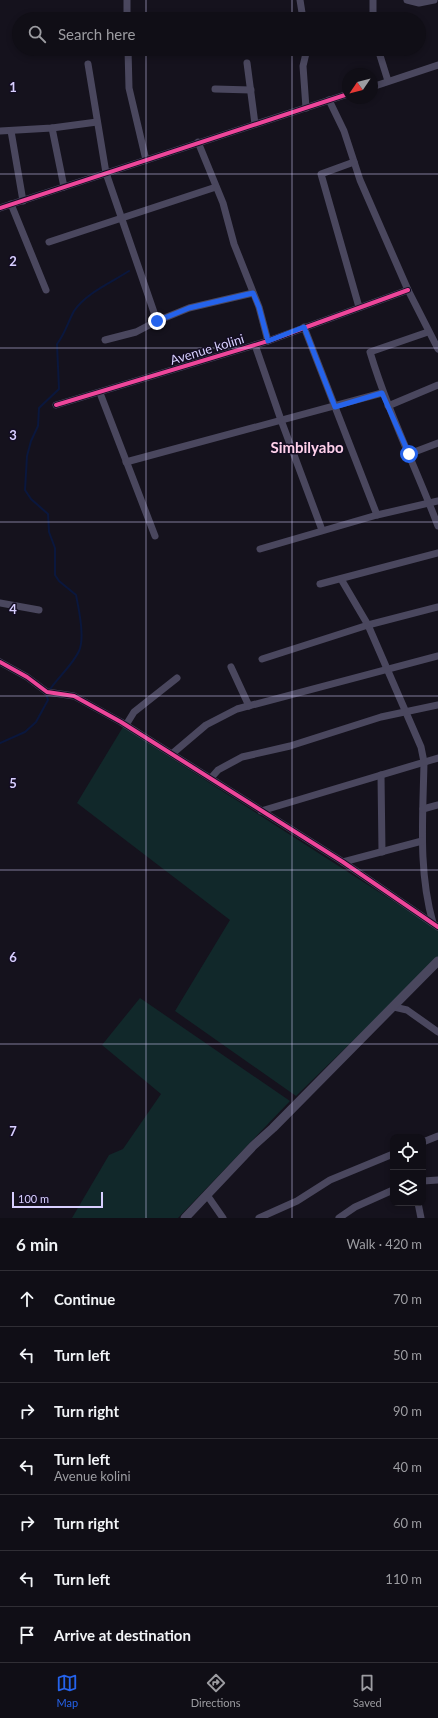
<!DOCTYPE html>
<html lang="en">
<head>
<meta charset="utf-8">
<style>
  :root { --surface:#100e16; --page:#19171f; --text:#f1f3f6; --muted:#9c9ca1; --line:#302e35; --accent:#2563eb }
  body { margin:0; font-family:Lato,sans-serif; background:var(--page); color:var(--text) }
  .controls { position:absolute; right:12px; bottom:12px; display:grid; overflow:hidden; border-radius:8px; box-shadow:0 2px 6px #0003 }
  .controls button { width:36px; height:36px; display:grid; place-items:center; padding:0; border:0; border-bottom:1px solid var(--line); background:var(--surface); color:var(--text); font:20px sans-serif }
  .compass { position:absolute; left:342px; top:68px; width:36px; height:36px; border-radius:50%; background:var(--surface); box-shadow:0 2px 6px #0003; rotate:235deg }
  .scale { position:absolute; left:12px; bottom:10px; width:91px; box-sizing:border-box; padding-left:4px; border:2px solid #d8cfff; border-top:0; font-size:11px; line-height:14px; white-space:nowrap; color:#d8cfff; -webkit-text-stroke:3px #130d22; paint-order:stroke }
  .stop { position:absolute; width:12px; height:12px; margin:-9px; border:3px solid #2563eb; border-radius:50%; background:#fff }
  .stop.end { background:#2563eb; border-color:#fff; box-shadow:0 1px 4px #0008 }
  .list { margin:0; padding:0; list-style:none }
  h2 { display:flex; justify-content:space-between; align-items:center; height:52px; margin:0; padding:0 16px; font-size:17px }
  h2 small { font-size:13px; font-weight:400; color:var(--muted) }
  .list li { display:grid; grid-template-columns:26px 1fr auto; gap:12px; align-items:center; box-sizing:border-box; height:56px; padding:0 16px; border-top:1px solid var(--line) }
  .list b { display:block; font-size:15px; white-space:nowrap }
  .list p { margin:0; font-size:13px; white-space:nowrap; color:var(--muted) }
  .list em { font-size:13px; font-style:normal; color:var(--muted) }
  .icon { flex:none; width:22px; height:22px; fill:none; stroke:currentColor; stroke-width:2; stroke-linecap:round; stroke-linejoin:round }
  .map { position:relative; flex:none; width:438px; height:1218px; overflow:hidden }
  .search { position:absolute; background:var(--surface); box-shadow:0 2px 6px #0003; left:12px; right:12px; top:12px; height:44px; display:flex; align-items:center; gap:10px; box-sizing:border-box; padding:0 14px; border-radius:22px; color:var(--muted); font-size:15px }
  .sheet { height:444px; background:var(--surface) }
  nav { display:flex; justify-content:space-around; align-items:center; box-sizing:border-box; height:56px; border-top:1px solid var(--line); background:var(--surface); font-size:11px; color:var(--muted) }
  nav a { display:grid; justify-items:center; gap:2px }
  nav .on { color:var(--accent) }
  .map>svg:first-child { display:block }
</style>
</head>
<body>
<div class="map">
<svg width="438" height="1218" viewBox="0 0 438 1218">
  <rect width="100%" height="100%" fill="#15121d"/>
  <g fill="#11282a">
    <path d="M 123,727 L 438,930 L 438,958 L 296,1096 L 175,1011 L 230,920 L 77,803 Z"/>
    <path d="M 140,998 L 290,1101 L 178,1218 L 72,1218 L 109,1155 L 123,1149 L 161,1094 L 102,1045 Z"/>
  </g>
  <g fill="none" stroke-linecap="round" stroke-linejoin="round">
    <g stroke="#0a173d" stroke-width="2">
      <path d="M 49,691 C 57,678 72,666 79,651 C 85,638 79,610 76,595 L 59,581 L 55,575 L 55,548 L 49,532 L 48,514 L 31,499 L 25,490 L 27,456 L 31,441 L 38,426 L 39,408 L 59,389 L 57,344 C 65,334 68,322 74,311 C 86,293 112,282 129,271"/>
      <path d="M 0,743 L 25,732 L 36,722 L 48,700 L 46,694"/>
    </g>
    <g stroke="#4a475e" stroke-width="7">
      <path d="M 127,0 L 127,19"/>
      <path d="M 300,0 L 303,19"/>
      <path d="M 373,0 L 373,19"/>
      <path d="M 407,0 L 419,3 L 434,0"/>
      <path d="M 128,49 L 129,88 L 146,160"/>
      <path d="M 378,49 L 388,81"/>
      <path d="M 247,63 L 255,124"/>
      <path d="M 88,64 L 106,173 L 157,321"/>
      <path d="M 372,87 L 438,65"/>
      <path d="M 215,89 L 251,90"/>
      <path d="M 329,100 L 344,131 L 360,180 L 408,290 L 438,349"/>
      <path d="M 306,108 L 303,66 L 307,49"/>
      <path d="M 52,128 L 64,187"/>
      <path d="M 0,131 L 52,128 L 97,122"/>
      <path d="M 11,131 L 23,201"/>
      <path d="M 198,142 L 223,203 L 234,244 L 259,307 L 268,341"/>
      <path d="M 354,162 L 321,174 L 359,307"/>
      <path d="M 11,204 L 46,290"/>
      <path d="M 0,208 L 348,94"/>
      <path d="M 49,242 L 216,187"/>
      <path d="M 304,327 L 377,515"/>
      <path d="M 428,332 L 370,352 C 388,412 416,468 438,526"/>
      <path d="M 105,340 L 136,332 L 157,321 L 189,308 L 253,293"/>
      <path d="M 255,345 L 281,420 L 322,530"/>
      <path d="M 100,393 L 155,536"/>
      <path d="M 56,405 L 268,341 L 408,290"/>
      <path d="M 388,406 L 438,385"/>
      <path d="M 409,454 L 438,443"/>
      <path d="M 126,462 L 382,393"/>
      <path d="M 260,549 L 377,515 L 438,501"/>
      <path d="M 341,579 L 368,625 L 421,747 L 424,762 C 423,816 418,871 433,923"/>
      <path d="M 320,584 L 438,553"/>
      <path d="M 0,603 L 39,610"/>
      <path d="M 262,659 L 368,625 L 438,607"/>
      <path d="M 0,662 L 27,677 L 47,692 L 74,696 L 121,722 L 343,862 L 438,927"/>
      <path d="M 231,667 L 249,706"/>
      <path d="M 126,725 L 134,712 L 177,678"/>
      <path d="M 173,753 L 206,725 L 237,709 L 438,656"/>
      <path d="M 381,775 L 382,852"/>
      <path d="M 211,778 L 218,770 L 242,757 L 290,746 L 381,717 L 438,705"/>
      <path d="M 423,809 L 438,805"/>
      <path d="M 261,811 L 438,758"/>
      <path d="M 343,862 L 422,841"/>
      <path d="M 394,1007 L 407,1010 L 438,1032"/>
      <path d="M 423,1142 L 438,1136"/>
      <path d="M 423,1181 L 438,1180"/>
      <path d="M 207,1195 L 223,1218"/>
      <path d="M 418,1203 L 421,1218"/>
      <path d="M 259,1218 L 297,1201 L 330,1180 L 393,1154"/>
      <path d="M 339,1218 L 355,1207 L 393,1190"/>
    </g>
    <path stroke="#4a475e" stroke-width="9" d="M 185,1218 L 253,1146 L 273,1128 L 438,961"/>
    <g stroke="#130d22" stroke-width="6">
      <g id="cycleway">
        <path d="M 0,208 L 348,94"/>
        <path d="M 56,405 L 268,341 L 408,290"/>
        <path d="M 0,662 L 27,677 L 47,692 L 74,696 L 121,722 L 343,862 L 438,927"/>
      </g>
    </g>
    <use href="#cycleway" stroke="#ed469a" stroke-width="4"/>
  </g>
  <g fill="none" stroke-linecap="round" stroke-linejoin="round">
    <path stroke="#2563eb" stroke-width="5" d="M 157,321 L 189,308 L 253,293 L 259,307 L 268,341 L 304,327 L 335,407 L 382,393 L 409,454"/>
  </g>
  <path fill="none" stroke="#d8cfff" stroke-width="1" stroke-opacity="0.55" d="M 146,0 L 146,19M 292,0 L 292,19M 146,49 L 146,1218M 292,49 L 292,1218M 0,174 L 438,174M 0,348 L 438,348M 0,522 L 438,522M 0,696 L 438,696M 0,870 L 438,870M 0,1044 L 438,1044"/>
  <g text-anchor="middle" stroke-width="3" stroke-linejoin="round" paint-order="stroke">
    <g font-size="13" fill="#d8cfff" stroke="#130d22">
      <text transform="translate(207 349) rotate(-17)" y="5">Avenue kolini</text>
    </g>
    <g font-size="15" font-weight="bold" fill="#ffd1ea" stroke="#130d22">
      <text x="307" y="453">Simbilyabo</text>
    </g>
  </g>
  <g font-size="13" text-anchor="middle" font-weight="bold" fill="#d8cfff" stroke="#130d22" stroke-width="3" stroke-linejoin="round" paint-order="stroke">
    <text x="13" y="92">1</text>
    <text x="13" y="266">2</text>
    <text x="13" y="440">3</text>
    <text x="13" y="614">4</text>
    <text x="13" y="788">5</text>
    <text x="13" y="962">6</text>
    <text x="13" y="1136">7</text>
  </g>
</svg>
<div class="controls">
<button><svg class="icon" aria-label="locate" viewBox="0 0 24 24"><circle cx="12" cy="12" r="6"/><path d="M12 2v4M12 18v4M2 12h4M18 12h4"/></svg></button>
<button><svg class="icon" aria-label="layers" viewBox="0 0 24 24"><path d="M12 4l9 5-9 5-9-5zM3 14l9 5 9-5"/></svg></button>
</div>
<svg class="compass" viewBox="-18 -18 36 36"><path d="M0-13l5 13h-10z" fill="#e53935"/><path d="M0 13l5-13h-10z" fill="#9c9ca1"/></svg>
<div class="scale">100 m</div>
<div class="stop" style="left:409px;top:454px"></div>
<div class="stop end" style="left:157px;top:321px"></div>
<div class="search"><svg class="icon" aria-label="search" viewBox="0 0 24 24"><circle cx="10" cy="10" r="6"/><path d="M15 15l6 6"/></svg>Search here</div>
</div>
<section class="sheet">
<h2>6 min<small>Walk · 420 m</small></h2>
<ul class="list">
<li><svg class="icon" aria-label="ahead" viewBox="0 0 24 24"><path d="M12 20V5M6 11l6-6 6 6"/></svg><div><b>Continue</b></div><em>70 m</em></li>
<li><svg class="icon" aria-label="left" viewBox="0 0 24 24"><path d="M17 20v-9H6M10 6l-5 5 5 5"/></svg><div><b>Turn left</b></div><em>50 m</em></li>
<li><svg class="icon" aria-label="right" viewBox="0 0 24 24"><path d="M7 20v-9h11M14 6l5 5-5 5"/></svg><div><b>Turn right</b></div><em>90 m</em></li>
<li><svg class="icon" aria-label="left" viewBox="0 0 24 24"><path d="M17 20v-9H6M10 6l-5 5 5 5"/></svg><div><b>Turn left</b><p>Avenue kolini</p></div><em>40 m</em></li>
<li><svg class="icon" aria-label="right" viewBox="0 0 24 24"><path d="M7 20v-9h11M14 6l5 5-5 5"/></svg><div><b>Turn right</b></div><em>60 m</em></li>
<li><svg class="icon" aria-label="left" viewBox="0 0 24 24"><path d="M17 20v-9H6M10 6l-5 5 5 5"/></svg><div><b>Turn left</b></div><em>110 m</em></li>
<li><svg class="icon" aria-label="arrive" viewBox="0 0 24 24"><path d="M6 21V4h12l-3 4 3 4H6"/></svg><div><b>Arrive at destination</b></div></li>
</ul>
</section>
<nav>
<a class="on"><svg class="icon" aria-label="map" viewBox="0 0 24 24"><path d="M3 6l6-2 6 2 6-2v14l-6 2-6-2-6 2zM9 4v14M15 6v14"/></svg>Map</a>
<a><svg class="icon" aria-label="directions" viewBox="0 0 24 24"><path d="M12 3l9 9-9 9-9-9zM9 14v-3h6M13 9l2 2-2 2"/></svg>Directions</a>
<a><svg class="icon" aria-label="saved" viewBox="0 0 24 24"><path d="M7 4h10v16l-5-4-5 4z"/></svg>Saved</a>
</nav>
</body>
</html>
